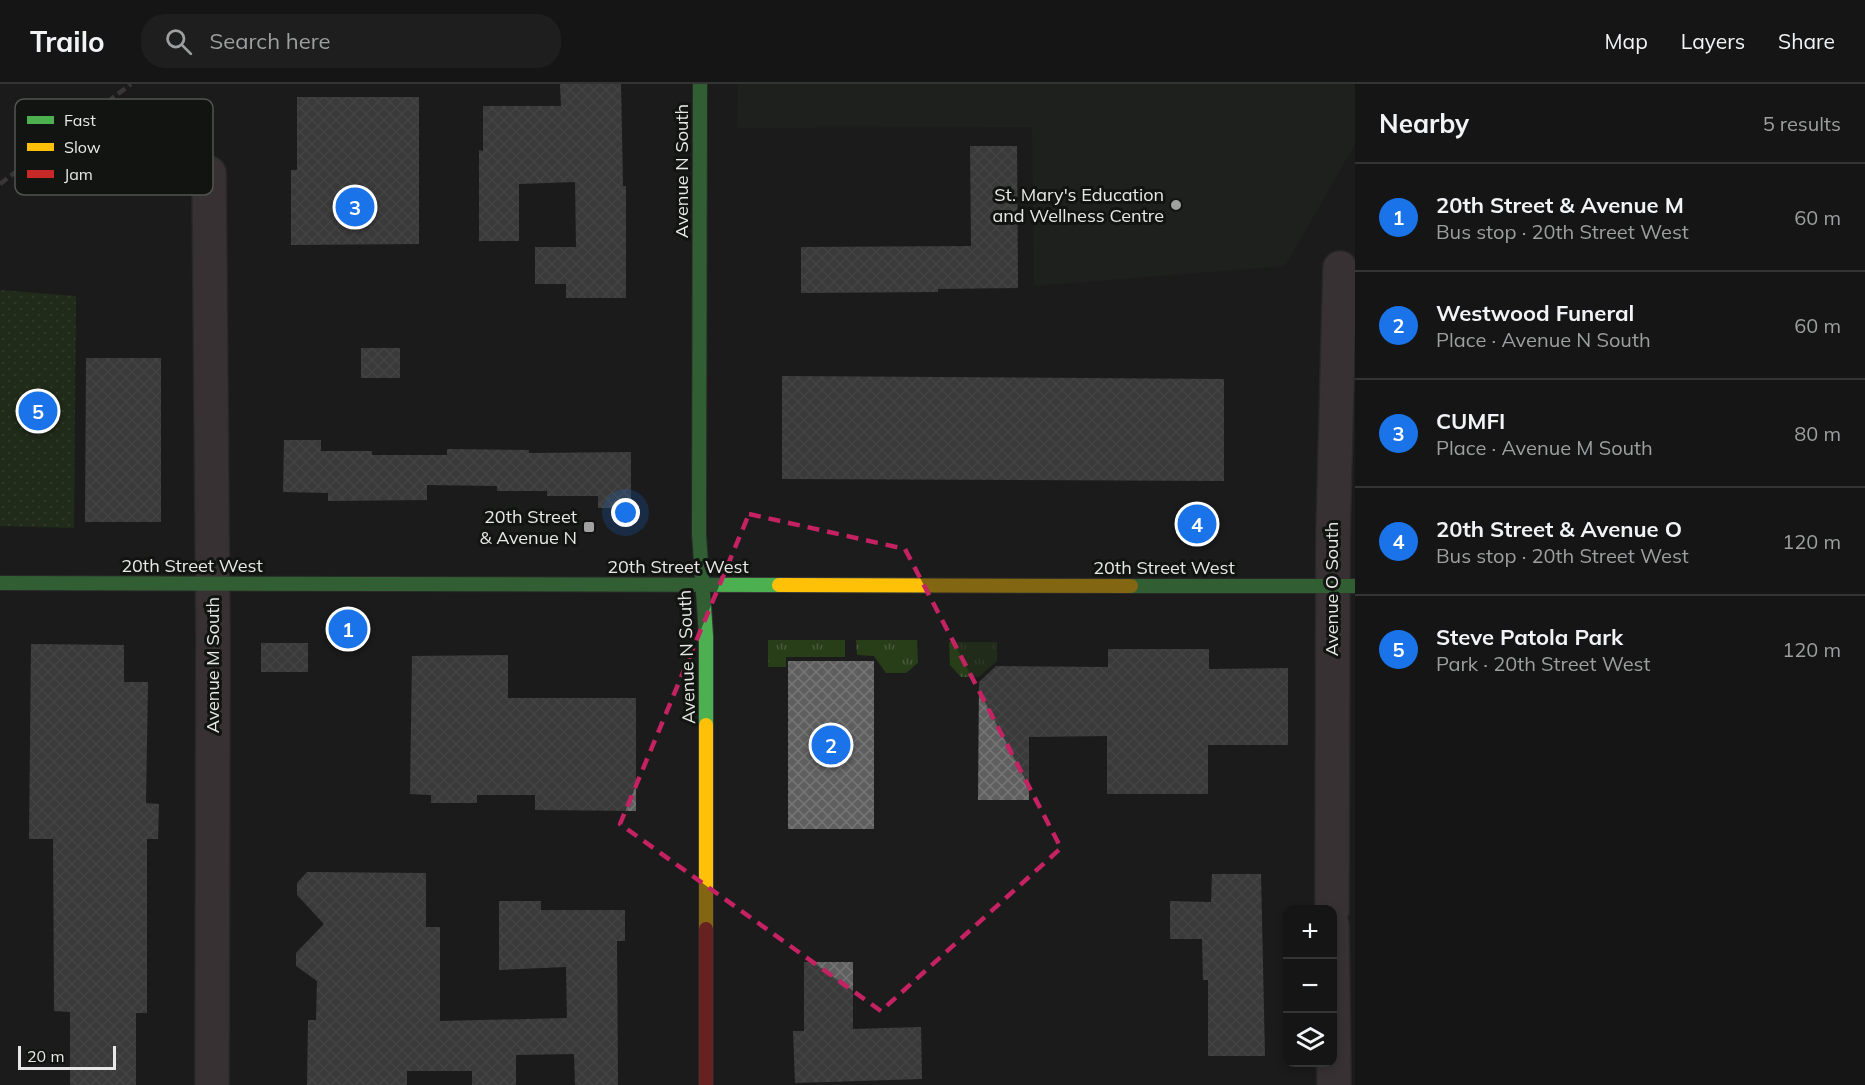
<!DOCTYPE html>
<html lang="en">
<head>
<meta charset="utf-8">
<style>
  :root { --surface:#141514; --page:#1d1e1d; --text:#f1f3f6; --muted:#9d9fa0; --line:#333434; --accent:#1a73e8 }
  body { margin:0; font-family:Mulish,sans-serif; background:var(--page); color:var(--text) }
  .controls { position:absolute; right:18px; bottom:18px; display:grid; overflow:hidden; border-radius:12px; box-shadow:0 3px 9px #0003 }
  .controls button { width:54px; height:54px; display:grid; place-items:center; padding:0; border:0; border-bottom:2px solid var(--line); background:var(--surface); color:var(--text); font:30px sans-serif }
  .scale { position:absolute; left:18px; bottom:15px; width:98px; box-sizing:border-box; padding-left:6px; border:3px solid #e7e8e7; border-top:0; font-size:16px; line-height:21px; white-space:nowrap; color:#e7e8e7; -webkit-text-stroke:4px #121411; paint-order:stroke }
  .you { position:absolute; left:626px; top:429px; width:21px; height:21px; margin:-15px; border:4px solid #fff; border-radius:50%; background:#1a73e8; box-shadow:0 0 0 9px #1a73e833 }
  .badge { display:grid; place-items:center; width:39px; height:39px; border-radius:50%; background:var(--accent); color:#fff; font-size:20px; font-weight:700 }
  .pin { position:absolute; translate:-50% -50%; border:3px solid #fff; box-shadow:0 2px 6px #0006 }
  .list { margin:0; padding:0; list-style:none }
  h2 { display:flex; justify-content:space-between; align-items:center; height:78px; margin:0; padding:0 24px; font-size:26px }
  h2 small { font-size:20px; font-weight:400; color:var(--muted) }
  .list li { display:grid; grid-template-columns:39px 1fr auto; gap:18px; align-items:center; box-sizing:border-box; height:108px; padding:0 24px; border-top:2px solid var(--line) }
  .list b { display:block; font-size:22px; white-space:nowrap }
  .list p { margin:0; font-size:20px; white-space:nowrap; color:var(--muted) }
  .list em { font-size:20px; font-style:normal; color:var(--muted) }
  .icon { flex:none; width:33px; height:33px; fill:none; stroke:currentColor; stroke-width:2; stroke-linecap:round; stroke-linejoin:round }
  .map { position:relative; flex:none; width:1355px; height:1001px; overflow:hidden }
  header { display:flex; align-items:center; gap:36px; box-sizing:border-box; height:84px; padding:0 30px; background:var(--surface); border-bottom:2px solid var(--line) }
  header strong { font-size:28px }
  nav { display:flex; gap:33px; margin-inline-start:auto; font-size:21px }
  .search { width:420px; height:54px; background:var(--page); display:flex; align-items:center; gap:15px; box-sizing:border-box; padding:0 21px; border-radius:24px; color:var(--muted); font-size:22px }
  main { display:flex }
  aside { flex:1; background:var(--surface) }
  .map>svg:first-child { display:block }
</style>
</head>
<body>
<header>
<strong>Trailo</strong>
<div class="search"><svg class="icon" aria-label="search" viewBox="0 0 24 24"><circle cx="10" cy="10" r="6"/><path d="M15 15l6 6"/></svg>Search here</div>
<nav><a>Map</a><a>Layers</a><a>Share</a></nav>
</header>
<main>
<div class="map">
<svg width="1355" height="1001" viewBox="0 0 1355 1001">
  <defs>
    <pattern id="grass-tufts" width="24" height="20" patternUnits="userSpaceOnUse" patternTransform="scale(1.5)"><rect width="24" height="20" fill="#283e18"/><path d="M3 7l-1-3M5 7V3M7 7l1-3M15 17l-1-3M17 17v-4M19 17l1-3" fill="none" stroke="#475a3a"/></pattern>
    <pattern id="park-dots" width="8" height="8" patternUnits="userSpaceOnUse" patternTransform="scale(1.5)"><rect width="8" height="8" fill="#283e18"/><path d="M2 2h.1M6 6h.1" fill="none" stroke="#475a3a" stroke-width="1.8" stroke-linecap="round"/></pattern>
    <pattern id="building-cross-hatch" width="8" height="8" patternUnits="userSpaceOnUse" patternTransform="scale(1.5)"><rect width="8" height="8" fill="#5e5f5e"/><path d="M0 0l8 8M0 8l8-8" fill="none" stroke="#757675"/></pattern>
  </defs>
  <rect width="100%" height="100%" fill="#1b1c1b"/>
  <path fill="#222620" d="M 738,0 L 1355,0 L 1355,60 L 1285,182 L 1034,202 L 1032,43 L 737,44 Z"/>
  <g fill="url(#grass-tufts)">
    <path d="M 768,556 L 845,556 L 845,573 L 786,573 L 786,583 L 768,583 Z"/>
    <path d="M 856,556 L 917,556 L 918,579 L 906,589 L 886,589 L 874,572 L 857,571 Z"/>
    <path d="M 949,558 L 997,558 L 997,577 L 979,593 L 961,593 L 950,581 Z"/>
  </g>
  <path fill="url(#park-dots)" d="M 0,206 L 76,212 L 74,444 L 0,442 Z"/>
  <g fill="url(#building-cross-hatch)">
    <path d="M 560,0 L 621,0 L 623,102 L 626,102 L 626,214 L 566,214 L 566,200 L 535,200 L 535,163 L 576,163 L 575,98 L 519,100 L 519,157 L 479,157 L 479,66 L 483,67 L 483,22 L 561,22 Z"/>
    <path d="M 297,13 L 419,13 L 419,160 L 291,161 L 291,86 L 297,86 Z"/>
    <path d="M 970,62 L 1017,62 L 1018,204 L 938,205 L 938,208 L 801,209 L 801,163 L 971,162 Z"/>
    <rect x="361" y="264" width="39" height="30"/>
    <path d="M 86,274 L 161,274 L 161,438 L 85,438 Z"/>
    <path d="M 782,292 L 1224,295 L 1224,397 L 782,395 Z"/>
    <path d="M 284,356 L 321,356 L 321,367 L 372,367 L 372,371 L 447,371 L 447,365 L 529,366 L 529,369 L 631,368 L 631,424 L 598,424 L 598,412 L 547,412 L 547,407 L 497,407 L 497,402 L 427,401 L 427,416 L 328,417 L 328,409 L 283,408 Z"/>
    <rect x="261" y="559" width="47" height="29"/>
    <path d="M 31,560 L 124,561 L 124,598 L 148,598 L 146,719 L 159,720 L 158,755 L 147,755 L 147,929 L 136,929 L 136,1001 L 70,1001 L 70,928 L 54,927 L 53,755 L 29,755 Z"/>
    <path d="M 1108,565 L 1209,565 L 1209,585 L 1288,584 L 1288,661 L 1208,661 L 1208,710 L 1107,710 L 1107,652 L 1029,653 L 1029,716 L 978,716 L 979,598 L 996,582 L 1108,583 Z"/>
    <path d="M 508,571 L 508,614 L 636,614 L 636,727 L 535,726 L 535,711 L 477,711 L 477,719 L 431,719 L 431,711 L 410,710 L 412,572 Z"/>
    <rect x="788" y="577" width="86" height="168"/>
    <path d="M 307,788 L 426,789 L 426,843 L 440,843 L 440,937 L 567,934 L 566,883 L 499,886 L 499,817 L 541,817 L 541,826 L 625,826 L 625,857 L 617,857 L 618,1001 L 575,1001 L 574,970 L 516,971 L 516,1001 L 472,1001 L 472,987 L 407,987 L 407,1001 L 307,1001 L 308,936 L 316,936 L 317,897 L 296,882 L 296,869 L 324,840 L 297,811 L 297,799 Z"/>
    <path d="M 1212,790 L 1261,790 L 1265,972 L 1208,972 L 1208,896 L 1203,896 L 1202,855 L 1170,855 L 1170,817 L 1211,818 Z"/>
    <path d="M 804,878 L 853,878 L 853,945 L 921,943 L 922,995 L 795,999 L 793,947 L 804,947 Z"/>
  </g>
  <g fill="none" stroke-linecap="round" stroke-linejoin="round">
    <g stroke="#383938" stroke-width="36">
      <g id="street">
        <path d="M 209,89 L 213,553 L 212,1001"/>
        <path d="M 1332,826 L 1333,450 L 1340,184"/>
        <path d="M 1332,841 L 1334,1001"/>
      </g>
    </g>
    <g stroke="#383938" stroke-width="16">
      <g id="fast">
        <path d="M 700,0 L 699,450 L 706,552 L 706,641"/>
        <path d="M 0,499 L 779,501"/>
        <path d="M 1131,502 L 1355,502"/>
      </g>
    </g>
    <g stroke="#383938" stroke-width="16">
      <g id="slow">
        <path d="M 779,501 L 1131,502"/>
        <path d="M 706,641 L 706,845"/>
      </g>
    </g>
    <g stroke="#383938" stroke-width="16">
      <path id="jam" d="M 706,845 L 706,1001"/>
    </g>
    <use href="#street" stroke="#5a4c51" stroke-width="33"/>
    <use href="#fast" stroke="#4caf50" stroke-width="14"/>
    <use href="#slow" stroke="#ffc107" stroke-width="14"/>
    <use href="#jam" stroke="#c62828" stroke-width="14"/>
    <path stroke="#5c5857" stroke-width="4.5" stroke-dasharray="9 4.5" stroke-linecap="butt" d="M 0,100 L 131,0"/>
  </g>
  <path d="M0 0H1355V1001H0ZM 749,430 L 905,465 L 1061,764 L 881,927 L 620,740 Z" fill="#1b1c1b" fill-opacity=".55" fill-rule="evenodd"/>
  <path fill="none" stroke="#c42262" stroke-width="4.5" stroke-dasharray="12 8" stroke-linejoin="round" d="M 749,430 L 905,465 L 1061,764 L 881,927 L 620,740 Z"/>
  <g fill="#a0a1a0" stroke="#121411" stroke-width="2">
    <circle cx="1176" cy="121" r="6"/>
    <rect x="583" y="437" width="12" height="12" rx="3"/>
  </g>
  <g text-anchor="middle" stroke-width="6" stroke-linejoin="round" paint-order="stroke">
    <g font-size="18" fill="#e7e8e7" stroke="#121411">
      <text transform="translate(682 87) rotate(-90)" y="6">Avenue N South</text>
      <text x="192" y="488">20th Street West</text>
      <text x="678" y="489">20th Street West</text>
      <text x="1164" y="490">20th Street West</text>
      <text transform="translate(1332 505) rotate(-90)" y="6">Avenue O South</text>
      <text transform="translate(687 573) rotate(-92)" y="6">Avenue N South</text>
      <text transform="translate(213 581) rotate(-90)" y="6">Avenue M South</text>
    </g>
    <g font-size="18" fill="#e7e8e7" stroke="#121411" text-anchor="end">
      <text x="1164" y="117">St. Mary's Education<tspan x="1164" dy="21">and Wellness Centre</tspan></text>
      <text x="577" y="439">20th Street<tspan x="577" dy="21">&amp; Avenue N</tspan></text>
    </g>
  </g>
  <rect x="15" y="15" width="198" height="96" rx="9" fill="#121411" stroke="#525451" stroke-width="1.5"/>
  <rect x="27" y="32" width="27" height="8" fill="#4caf50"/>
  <rect x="27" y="59" width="27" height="8" fill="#ffc107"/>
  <rect x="27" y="86" width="27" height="8" fill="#c62828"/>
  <g font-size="16" fill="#e7e8e7">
    <text x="64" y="42">Fast</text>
    <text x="64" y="69">Slow</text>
    <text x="64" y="96">Jam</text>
  </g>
</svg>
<div class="controls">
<button>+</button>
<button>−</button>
<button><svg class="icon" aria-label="layers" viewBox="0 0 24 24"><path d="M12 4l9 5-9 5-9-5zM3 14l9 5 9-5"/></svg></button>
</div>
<div class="scale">20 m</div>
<div class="you"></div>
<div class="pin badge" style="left:348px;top:545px">1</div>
<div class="pin badge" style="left:831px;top:661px">2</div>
<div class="pin badge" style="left:355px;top:123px">3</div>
<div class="pin badge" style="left:1197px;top:440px">4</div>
<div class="pin badge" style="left:38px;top:327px">5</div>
</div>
<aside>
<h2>Nearby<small>5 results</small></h2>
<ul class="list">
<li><span class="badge">1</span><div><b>20th Street &amp; Avenue M</b><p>Bus stop · 20th Street West</p></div><em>60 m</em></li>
<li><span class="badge">2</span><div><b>Westwood Funeral</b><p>Place · Avenue N South</p></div><em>60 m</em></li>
<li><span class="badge">3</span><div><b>CUMFI</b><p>Place · Avenue M South</p></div><em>80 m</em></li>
<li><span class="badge">4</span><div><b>20th Street &amp; Avenue O</b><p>Bus stop · 20th Street West</p></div><em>120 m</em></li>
<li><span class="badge">5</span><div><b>Steve Patola Park</b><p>Park · 20th Street West</p></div><em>120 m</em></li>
</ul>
</aside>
</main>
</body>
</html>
